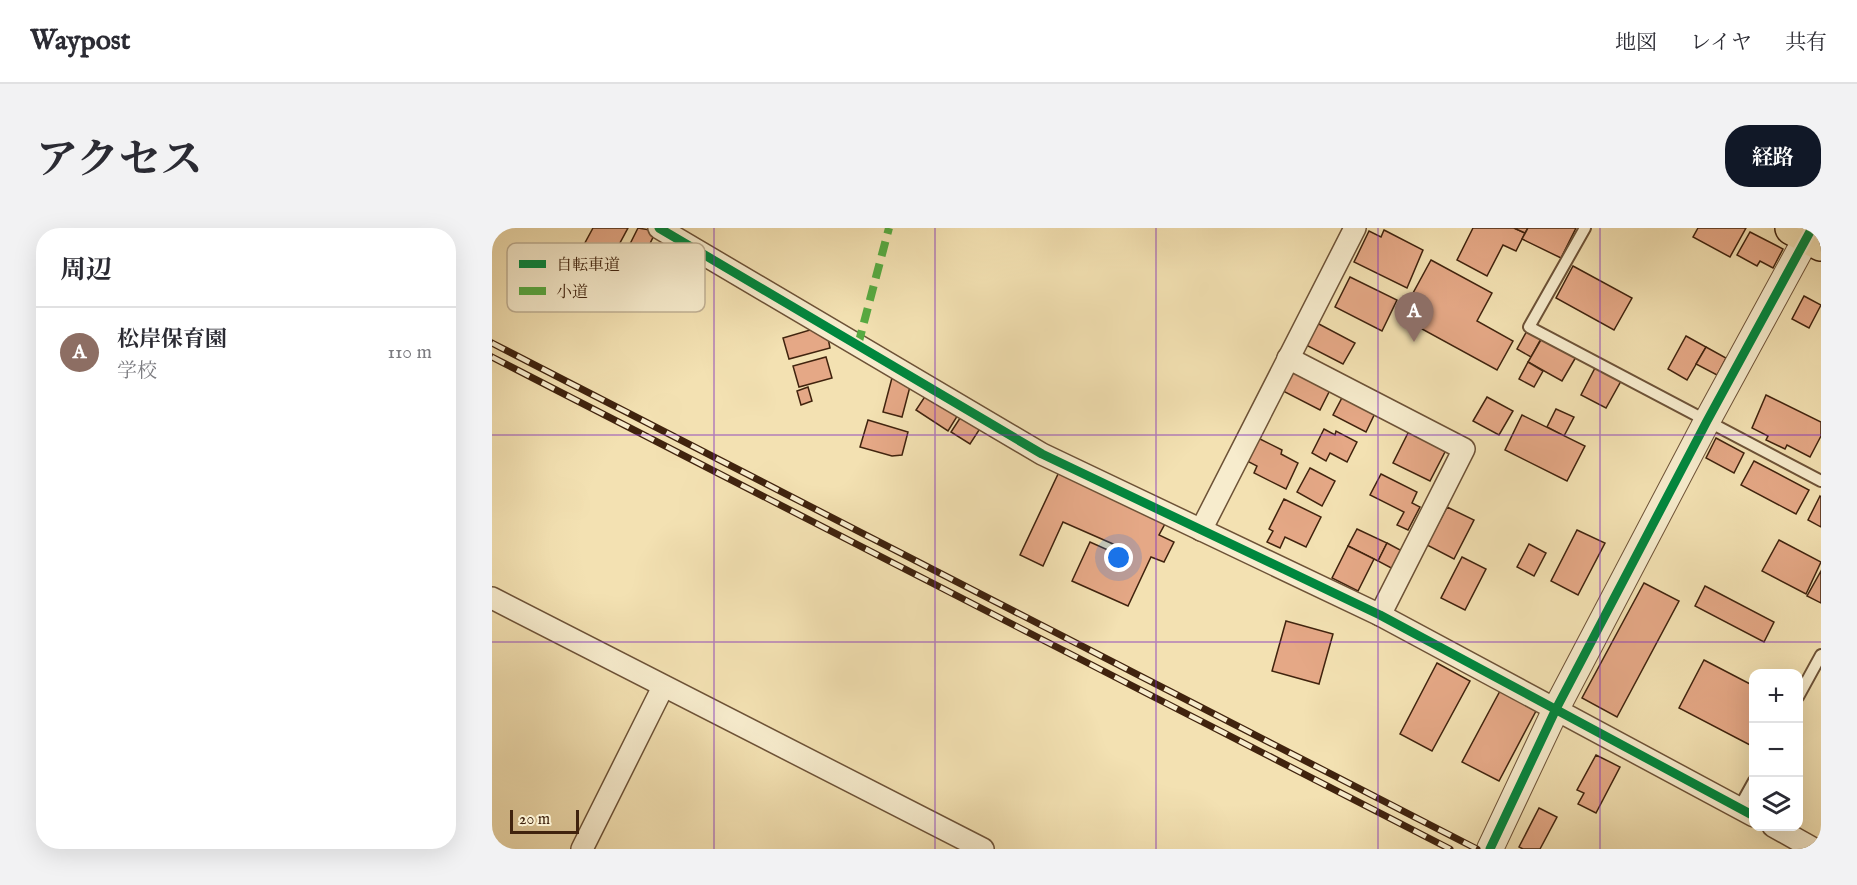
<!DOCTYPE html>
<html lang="ja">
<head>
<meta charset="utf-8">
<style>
  :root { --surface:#fff; --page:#f2f2f3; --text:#2b2b33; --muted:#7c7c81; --line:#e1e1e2; --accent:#111827 }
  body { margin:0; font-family:"IM FELL English","Noto Serif JP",serif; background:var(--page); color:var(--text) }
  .controls { position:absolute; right:18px; bottom:18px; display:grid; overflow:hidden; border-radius:12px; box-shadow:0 6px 24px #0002 }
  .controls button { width:54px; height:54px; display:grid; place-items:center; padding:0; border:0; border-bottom:2px solid var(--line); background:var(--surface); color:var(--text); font:30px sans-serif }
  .scale { position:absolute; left:18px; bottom:15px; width:69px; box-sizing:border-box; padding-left:6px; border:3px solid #40230e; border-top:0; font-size:16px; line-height:21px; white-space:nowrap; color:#40230e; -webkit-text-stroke:4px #f7eccd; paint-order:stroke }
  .you { position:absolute; left:627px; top:330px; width:21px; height:21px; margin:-15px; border:4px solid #fff; border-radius:50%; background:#1a73e8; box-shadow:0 0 0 9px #1a73e833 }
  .badge { display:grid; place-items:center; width:39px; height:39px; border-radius:50%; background:var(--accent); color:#fff; font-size:20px; font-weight:700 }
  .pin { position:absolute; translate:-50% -50px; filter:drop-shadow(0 2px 3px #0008) }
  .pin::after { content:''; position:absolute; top:32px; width:21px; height:18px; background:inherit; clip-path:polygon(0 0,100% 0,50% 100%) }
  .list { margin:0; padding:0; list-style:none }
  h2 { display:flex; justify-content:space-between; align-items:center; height:78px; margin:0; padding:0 24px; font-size:26px }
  h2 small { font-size:20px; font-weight:400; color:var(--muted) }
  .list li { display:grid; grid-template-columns:39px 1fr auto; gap:18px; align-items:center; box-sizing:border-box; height:90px; padding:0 24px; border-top:2px solid var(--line) }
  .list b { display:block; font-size:22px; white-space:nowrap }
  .list p { margin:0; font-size:20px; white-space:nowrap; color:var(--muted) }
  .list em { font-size:20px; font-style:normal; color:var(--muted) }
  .icon { flex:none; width:33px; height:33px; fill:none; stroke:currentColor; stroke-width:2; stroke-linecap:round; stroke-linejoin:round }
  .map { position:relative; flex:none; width:1329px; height:621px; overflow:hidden; border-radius:24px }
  header { display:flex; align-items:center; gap:36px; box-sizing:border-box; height:84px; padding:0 30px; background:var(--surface); border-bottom:2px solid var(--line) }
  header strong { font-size:28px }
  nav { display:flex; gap:33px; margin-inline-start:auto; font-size:21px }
  .intro { display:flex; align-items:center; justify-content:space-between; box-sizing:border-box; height:144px; padding:0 36px }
  h1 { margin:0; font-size:42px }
  .button { padding:15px 27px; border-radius:24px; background:var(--accent); color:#fff; font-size:21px; font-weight:700 }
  main { display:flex; gap:36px; padding:0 36px }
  aside { flex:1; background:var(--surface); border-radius:24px; box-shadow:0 6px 24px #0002 }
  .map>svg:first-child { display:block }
</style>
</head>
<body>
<header>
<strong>Waypost</strong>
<nav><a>地図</a><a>レイヤ</a><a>共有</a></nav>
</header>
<div class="intro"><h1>アクセス</h1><a class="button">経路</a></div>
<main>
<aside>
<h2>周辺<small></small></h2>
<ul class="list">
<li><span class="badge" style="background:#8d6e63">A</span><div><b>松岸保育園</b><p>学校</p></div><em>110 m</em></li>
</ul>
</aside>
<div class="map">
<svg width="1329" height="621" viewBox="0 0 1329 621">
  <rect width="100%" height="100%" fill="#f3e1b2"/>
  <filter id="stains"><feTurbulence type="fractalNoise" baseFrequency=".00333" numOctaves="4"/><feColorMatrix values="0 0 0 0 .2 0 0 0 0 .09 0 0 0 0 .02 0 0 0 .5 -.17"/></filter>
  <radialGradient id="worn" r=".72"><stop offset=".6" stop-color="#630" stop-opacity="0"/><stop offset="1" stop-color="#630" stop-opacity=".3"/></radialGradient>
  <g fill="#e5a886" stroke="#40230e" stroke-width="1.5">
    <path d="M 101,0 L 136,0 L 115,39 L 88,24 Z"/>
    <path d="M 146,0 L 164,3 L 152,28 L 136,20 Z"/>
    <path d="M 981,0 L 1022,0 L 1033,5 L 1024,23 L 1011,17 L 995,48 L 965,32 Z"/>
    <path d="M 1022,0 L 1036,0 L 1033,5 Z"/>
    <path d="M 1036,0 L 1084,0 L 1069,30 L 1030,11 Z"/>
    <path d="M 1206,0 L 1254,0 L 1238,29 L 1201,9 Z"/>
    <path d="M 892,2 L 931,22 L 915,60 L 862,34 L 877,3 L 889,9 Z"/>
    <path d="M 1258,4 L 1291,21 L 1281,40 L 1268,33 L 1265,38 L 1245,27 Z"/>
    <path d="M 939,32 L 1000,65 L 985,93 L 1021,113 L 1005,142 L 908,89 Z"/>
    <path d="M 1081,38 L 1140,70 L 1122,102 L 1064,70 Z"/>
    <path d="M 858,49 L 905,72 L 890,103 L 843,79 Z"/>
    <path d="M 1312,68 L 1329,77 L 1317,100 L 1300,91 Z"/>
    <path d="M 825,95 L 863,115 L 851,136 L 814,117 Z"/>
    <path d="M 328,99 L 335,105 L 338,120 L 297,131 L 291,110 Z"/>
    <path d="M 1037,99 L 1051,107 L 1039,129 L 1025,121 Z"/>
    <path d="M 1194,108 L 1214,119 L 1195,152 L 1176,141 Z"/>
    <path d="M 1050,110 L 1084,129 L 1070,153 L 1036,134 Z"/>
    <path d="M 1214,119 L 1234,130 L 1225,147 L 1204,136 Z"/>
    <path d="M 334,129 L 340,150 L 307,159 L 301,138 Z"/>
    <path d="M 1036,134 L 1051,143 L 1042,159 L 1027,151 Z"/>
    <path d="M 803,139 L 840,158 L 828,182 L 791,163 Z"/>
    <path d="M 1103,140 L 1129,153 L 1114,180 L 1089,167 Z"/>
    <path d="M 401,146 L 420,151 L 410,189 L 391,184 Z"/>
    <path d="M 316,159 L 320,173 L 309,177 L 305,163 Z"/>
    <path d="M 438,161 L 469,182 L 456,203 L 424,182 Z"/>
    <path d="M 853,164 L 885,181 L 874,204 L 841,187 Z"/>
    <path d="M 1274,167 L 1329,194 L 1329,208 L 1318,229 L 1295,217 L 1293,221 L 1274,212 L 1276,208 L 1260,200 Z"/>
    <path d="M 995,169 L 1021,183 L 1007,207 L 981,193 Z"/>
    <path d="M 1064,181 L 1082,189 L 1072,208 L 1055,199 Z"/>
    <path d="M 472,184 L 491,196 L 478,216 L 459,204 Z"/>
    <path d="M 1030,187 L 1093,218 L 1075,253 L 1013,222 Z"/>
    <path d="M 376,192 L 416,204 L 410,227 L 400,228 L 368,219 Z"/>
    <path d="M 832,201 L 843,207 L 844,203 L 865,214 L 855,234 L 838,225 L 834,233 L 820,225 Z"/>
    <path d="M 918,201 L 955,220 L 938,253 L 901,235 Z"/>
    <path d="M 766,210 L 790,222 L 789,226 L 806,235 L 794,261 L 762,245 L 765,238 L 755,233 Z"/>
    <path d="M 1224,210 L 1252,225 L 1242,245 L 1214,230 Z"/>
    <path d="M 1262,233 L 1317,262 L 1304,286 L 1249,257 Z"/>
    <path d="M 818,240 L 843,253 L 830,278 L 805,264 Z"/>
    <path d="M 567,244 L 674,294 L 667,307 L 682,314 L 672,334 L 659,329 L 636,378 L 580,353 L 598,314 L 618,323 L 621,316 L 571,294 L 551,338 L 528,327 Z"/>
    <path d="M 889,246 L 925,264 L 920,275 L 928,279 L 916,302 L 905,297 L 912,284 L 878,267 Z"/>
    <path d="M 1328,268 L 1329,269 L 1329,299 L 1316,292 Z"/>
    <path d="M 792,271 L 829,289 L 814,319 L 793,309 L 788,320 L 775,314 L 781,303 L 777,301 Z"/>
    <path d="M 955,279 L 982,292 L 962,331 L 935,317 Z"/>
    <path d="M 865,301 L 895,315 L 886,333 L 856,318 Z"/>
    <path d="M 1085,302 L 1113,315 L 1086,367 L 1059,353 Z"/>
    <path d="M 1287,312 L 1329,334 L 1314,366 L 1270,343 Z"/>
    <path d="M 895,315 L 912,324 L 903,342 L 886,333 Z"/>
    <path d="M 1037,316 L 1054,325 L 1042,348 L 1025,339 Z"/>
    <path d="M 856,318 L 882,331 L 866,363 L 840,350 Z"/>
    <path d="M 970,329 L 994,341 L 973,382 L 949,370 Z"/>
    <path d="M 1329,343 L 1329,375 L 1315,368 Z"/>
    <path d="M 1152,355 L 1187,373 L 1125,489 L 1090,470 Z"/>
    <path d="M 1213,358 L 1282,394 L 1272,414 L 1203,378 Z"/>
    <path d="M 794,393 L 841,406 L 827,456 L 780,443 Z"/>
    <path d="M 1212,432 L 1262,458 L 1262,511 L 1258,517 L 1187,480 Z"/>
    <path d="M 945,435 L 978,453 L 940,523 L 908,506 Z"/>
    <path d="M 1008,463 L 1044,483 L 1007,553 L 970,534 Z"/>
    <path d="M 1104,527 L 1128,539 L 1104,585 L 1086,576 L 1092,565 L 1085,562 Z"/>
    <path d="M 1047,580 L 1065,589 L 1048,621 L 1031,621 L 1027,619 Z"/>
  </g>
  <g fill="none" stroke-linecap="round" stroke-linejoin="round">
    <g stroke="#6d5237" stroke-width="14">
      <g id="service">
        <path d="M 1093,0 L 1037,99 L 1329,253"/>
        <path d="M 1306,469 L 1329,427"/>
        <path d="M 1247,580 L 1262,553"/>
      </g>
    </g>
    <g stroke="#6d5237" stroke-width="24">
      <g id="minor">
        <path d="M 167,0 L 550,226 L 888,387 L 1262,588"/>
        <path d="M 796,130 L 972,221 L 888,387"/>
        <path d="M 709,302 L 863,0"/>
        <path d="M 0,370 L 491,621"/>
        <path d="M 1281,598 L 1322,621"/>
        <path d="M 90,621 L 171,459"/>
      </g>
    </g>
    <g stroke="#6d5237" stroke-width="28">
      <path id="tertiary" d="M 998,621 L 1064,481 L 1215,193 L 1320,0"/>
    </g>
    <g stroke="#40230e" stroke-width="36">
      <path id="trunk" d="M 1300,0 L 1329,16"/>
    </g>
    <use href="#service" stroke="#f7eccd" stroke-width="10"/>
    <use href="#minor" stroke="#f7eccd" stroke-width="21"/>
    <use href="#tertiary" stroke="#f7eccd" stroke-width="26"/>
    <use href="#trunk" stroke="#f3e1b2" stroke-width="33"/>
    <g stroke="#40230e" stroke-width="7">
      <g id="rail">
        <path d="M 0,115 L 985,621"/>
        <path d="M 0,129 L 958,621"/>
      </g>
    </g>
    <use href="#rail" stroke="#f7eccd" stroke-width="4.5" stroke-dasharray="14" stroke-linecap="butt"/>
    <path stroke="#56aa41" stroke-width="8" stroke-dasharray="15 8" stroke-linecap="butt" d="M 366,117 L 397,0"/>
    <g stroke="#f7eccd" stroke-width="13">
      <g id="cycleway">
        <path d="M 167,0 L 550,226 L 888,387 L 1262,588"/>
        <path d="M 998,621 L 1064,481 L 1215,193 L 1320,0"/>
      </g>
    </g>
    <use href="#cycleway" stroke="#00873e" stroke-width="9"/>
  </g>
  <path fill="none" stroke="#7b2cbf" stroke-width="1.5" stroke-opacity="0.55" d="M 222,0 L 222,621M 443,0 L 443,621M 664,0 L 664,621M 886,0 L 886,621M 1108,0 L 1108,621M 0,207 L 1329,207M 0,414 L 1329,414"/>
  <rect x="15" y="15" width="198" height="69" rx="9" fill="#f7eccd" stroke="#c0b094" stroke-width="1.5"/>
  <rect x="27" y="32" width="27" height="8" fill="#00873e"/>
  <rect x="27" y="59" width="27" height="8" fill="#56aa41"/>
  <g font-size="16" fill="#40230e">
    <text x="64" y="42">自転車道</text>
    <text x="64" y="69">小道</text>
  </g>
  <rect width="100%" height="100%" filter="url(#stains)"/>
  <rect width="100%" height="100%" fill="url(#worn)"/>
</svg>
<div class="controls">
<button>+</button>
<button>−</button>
<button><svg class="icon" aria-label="layers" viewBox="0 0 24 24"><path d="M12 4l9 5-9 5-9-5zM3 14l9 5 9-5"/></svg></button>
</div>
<div class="scale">20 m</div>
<div class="you"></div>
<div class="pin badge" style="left:922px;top:114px;background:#8d6e63">A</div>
</div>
</main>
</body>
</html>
